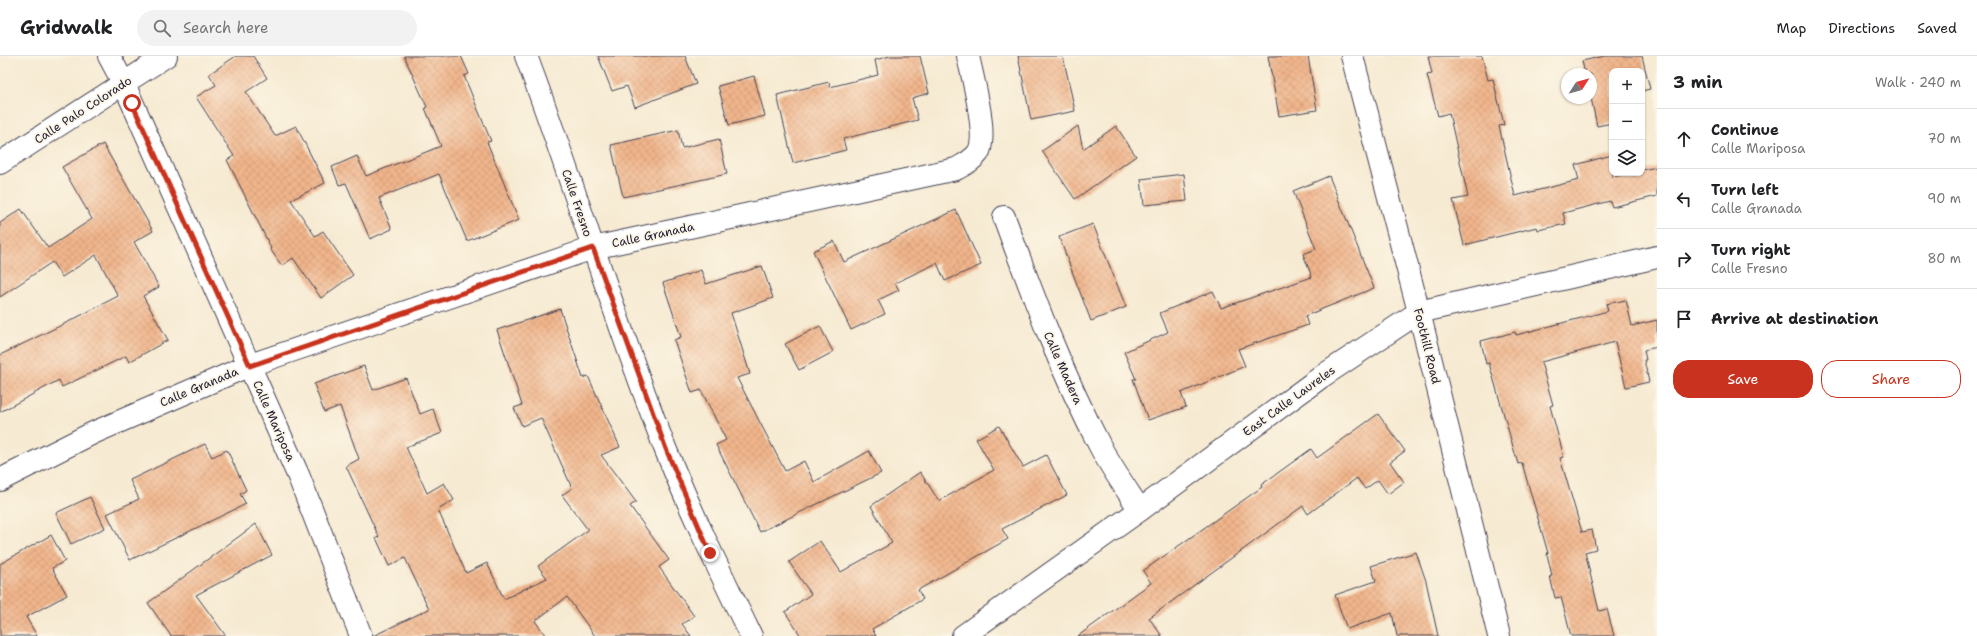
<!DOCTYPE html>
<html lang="en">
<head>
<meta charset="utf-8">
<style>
  :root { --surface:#fff; --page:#f2f2f2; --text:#202124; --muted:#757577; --line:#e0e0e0; --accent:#c8321e }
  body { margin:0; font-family:"Shantell Sans",sans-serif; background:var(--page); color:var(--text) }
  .controls { position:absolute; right:12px; top:12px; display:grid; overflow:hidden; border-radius:8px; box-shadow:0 1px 3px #0004 }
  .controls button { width:36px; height:36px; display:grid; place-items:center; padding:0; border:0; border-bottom:1px solid var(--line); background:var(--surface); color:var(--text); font:20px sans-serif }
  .compass { position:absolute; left:1561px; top:12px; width:36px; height:36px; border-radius:50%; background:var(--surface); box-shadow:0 1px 3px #0004; rotate:54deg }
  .stop { position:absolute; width:12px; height:12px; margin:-9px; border:3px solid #c8321e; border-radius:50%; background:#fff }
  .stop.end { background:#c8321e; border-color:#fff; box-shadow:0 1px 4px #0008 }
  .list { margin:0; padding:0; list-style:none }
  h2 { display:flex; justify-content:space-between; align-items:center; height:52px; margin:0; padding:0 16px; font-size:17px }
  h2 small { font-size:13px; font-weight:400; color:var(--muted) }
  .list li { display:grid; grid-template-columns:26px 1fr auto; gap:12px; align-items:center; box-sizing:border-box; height:60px; padding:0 16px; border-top:1px solid var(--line) }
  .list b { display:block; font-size:15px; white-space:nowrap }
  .list p { margin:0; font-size:13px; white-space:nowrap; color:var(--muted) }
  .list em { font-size:13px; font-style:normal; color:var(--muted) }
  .actions { display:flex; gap:8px; padding:12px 16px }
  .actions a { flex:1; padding:9px 0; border:1px solid var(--accent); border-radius:16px; text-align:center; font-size:14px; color:var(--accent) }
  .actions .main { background:var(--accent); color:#fff }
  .icon { flex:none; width:22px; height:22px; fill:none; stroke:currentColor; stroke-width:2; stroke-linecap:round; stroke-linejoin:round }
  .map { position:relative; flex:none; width:1657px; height:580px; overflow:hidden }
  header { display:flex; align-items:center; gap:24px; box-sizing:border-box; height:56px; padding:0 20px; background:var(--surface); border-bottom:1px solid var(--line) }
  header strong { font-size:19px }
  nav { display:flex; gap:22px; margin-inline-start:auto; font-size:14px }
  .search { width:280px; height:36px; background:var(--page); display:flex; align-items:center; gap:10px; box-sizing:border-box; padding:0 14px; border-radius:22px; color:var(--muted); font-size:15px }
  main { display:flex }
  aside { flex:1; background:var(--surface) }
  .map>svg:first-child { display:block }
</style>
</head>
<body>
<header>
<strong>Gridwalk</strong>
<div class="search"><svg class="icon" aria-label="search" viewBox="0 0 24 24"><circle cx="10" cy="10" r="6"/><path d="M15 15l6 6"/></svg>Search here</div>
<nav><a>Map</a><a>Directions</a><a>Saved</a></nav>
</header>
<main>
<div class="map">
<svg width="1657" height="580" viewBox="0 0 1657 580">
  <defs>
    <pattern id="building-cross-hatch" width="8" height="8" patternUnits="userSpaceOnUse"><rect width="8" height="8" fill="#f1b58b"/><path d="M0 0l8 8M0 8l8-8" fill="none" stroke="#ce9b79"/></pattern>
  </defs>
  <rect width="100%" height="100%" fill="#fcf5e5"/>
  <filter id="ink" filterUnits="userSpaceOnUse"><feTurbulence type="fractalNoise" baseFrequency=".025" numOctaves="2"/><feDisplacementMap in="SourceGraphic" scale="8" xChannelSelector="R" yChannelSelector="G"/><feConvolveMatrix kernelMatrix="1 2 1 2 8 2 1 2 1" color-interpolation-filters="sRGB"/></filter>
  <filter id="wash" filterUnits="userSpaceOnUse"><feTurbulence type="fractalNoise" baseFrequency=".012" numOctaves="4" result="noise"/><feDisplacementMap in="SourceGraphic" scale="16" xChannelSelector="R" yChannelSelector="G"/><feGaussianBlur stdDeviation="0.9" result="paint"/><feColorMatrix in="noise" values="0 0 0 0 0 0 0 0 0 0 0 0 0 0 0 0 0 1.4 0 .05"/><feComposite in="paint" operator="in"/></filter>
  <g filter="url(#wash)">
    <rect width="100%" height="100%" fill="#f6ead2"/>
    <g id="blocks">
      <g fill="url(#building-cross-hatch)">
        <path d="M 236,0 L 253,0 L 267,22 L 246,36 L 275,80 L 296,70 L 325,127 L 291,144 L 315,180 L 323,175 L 353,219 L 321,242 L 293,202 L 282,210 L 270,193 L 271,192 L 227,104 L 234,100 L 196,41 L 216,29 L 209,18 Z"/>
        <path d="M 404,0 L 461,0 L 469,18 L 464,20 L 491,85 L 487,86 L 519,164 L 467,185 L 439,118 L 379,142 L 392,173 L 370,183 L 346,127 L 339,129 L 332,111 L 357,100 L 366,120 L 441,90 L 425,52 L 427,51 Z"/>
        <path d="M 598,0 L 685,0 L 696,28 L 635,51 L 627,30 L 612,35 Z"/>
        <path d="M 890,0 L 920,0 L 929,37 L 912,42 L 918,64 L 843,83 L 846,94 L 793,107 L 777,39 L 829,26 L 830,31 L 878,19 L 875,4 Z"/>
        <path d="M 1018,0 L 1063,0 L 1075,55 L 1031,64 Z"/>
        <path d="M 1268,0 L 1308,0 L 1317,54 L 1279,60 Z"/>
        <path d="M 1428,0 L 1482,0 L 1488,24 L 1493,23 L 1504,69 L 1499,70 L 1515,140 L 1579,124 L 1575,109 L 1612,99 L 1612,121 L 1630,117 L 1642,117 L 1642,114 L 1657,111 L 1657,140 L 1612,151 L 1610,145 L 1563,157 L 1566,168 L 1538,174 L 1537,171 L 1464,189 L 1453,144 L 1468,141 L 1449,57 L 1438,60 L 1427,19 L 1432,18 Z"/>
        <path d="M 1605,0 L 1642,0 L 1650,33 L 1642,35 L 1642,15 L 1612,15 L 1612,67 L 1597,70 L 1591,42 L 1591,18 L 1585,18 L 1582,5 Z"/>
        <path d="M 754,20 L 765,60 L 729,69 L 718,30 Z"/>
        <path d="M 1078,70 L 1083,93 L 1116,70 L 1136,100 L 1075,143 L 1042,95 Z"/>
        <path d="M 678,74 L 682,92 L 719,83 L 727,118 L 623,141 L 611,89 Z"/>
        <path d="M 103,88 L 153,175 L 134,186 L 159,231 L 143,240 L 168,284 L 129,306 L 126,300 L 62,331 L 59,324 L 0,356 L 0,299 L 70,265 L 118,240 L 96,199 L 62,221 L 52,206 L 0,241 L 0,167 L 21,153 L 48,192 L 92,163 L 62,111 Z"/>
        <path d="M 1184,118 L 1187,145 L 1144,149 L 1141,123 Z"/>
        <path d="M 1329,120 L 1374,232 L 1305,260 L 1308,269 L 1238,293 L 1245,310 L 1181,337 L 1186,351 L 1148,364 L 1133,323 L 1136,323 L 1124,296 L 1168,276 L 1160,257 L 1213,235 L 1221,252 L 1312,221 L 1303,198 L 1316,193 L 1293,135 Z"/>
        <path d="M 956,154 L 981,209 L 945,225 L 937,207 L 895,227 L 899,234 L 878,244 L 885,258 L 851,274 L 813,195 L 834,185 L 844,206 Z"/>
        <path d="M 1093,168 L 1126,251 L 1091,265 L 1059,181 Z"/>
        <path d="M 762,210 L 773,242 L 731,257 L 750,318 L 737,322 L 785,415 L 804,405 L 814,426 L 869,395 L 881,417 L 760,476 L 716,389 L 726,384 L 701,334 L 692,337 L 674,284 L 681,281 L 663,227 L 701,214 L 706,228 Z"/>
        <path d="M 1626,244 L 1632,270 L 1657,264 L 1657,291 L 1644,294 L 1646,304 L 1644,304 L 1649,326 L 1626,331 L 1615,286 L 1541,306 L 1553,349 L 1550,350 L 1564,401 L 1560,402 L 1582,476 L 1592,474 L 1596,493 L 1585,496 L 1599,555 L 1607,553 L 1614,580 L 1571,580 L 1561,541 L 1555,542 L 1550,520 L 1552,520 L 1547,498 L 1548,497 L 1522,407 L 1518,408 L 1489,307 L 1486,308 L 1481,285 L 1515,276 L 1516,279 L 1608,255 L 1606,248 Z"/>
        <path d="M 560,253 L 583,322 L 588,320 L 620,391 L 601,399 L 636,446 L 630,450 L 669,504 L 659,511 L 694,560 L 682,568 L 691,580 L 595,580 L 567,541 L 535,565 L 546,580 L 373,580 L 429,553 L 405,502 L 389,510 L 376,482 L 379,481 L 346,410 L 359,403 L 340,350 L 324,356 L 314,328 L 364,310 L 373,334 L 406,322 L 420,358 L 433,353 L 442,377 L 406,391 L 427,437 L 444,427 L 454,444 L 438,454 L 466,517 L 487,507 L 504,543 L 547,522 L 538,510 L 588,474 L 562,439 L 572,432 L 541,362 L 522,370 L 514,352 L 522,349 L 497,274 Z"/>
        <path d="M 820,270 L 833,296 L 799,314 L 785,288 Z"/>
        <path d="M 1378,358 L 1405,395 L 1390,406 L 1404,426 L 1388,438 L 1378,424 L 1365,433 L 1357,422 L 1308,458 L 1303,450 L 1149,562 L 1162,580 L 1078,580 L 1151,527 L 1143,515 L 1262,431 L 1261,429 L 1311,393 L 1317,402 Z"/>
        <path d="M 999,370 L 1023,411 L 1046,399 L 1067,439 L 1002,473 L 1008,483 L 918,534 L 923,543 L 872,573 L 876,580 L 801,580 L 785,556 L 811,538 L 789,506 L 820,485 L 841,516 L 892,487 L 871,450 L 920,416 L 939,445 L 994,414 L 976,383 Z"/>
        <path d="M 205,388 L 212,401 L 227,394 L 246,434 L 240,438 L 246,448 L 130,504 L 107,458 L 139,443 L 130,424 Z"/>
        <path d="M 90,441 L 105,472 L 71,488 L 56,457 Z"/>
        <path d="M 256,468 L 272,499 L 196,539 L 226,580 L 171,580 L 148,547 Z"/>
        <path d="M 51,479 L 65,505 L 52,512 L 67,539 L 26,561 L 37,580 L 0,580 L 0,508 Z"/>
        <path d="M 1416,496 L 1426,525 L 1438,580 L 1397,580 L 1392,557 L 1347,573 L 1335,539 L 1376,525 L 1371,510 Z"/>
      </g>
    </g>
  </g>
  <g filter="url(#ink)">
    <use href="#blocks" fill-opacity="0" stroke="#424052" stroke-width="1"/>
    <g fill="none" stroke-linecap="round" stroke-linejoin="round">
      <g stroke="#424052" stroke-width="24">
        <g id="minor">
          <path d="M 109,0 L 124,28 L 299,421 L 361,580"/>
          <path d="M 526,0 C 575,130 614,263 665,392 C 691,456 721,518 751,580"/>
          <path d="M 0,107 L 166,0"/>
          <path d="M 1004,161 C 1033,240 1062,318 1101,392 C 1112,413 1127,434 1140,454"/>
          <path d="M 0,424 L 93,377 L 250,309 L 593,192 L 956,113 C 965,108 972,105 978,97 C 989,80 972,20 968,0"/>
          <path d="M 963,580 L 1140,454 L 1321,321 L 1419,256 L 1657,201"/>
        </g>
      </g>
      <g stroke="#424052" stroke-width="24">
        <path id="major" d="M 1352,0 L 1419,256 L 1499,580"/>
      </g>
      <use href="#minor" stroke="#fff" stroke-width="22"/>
      <use href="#major" stroke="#fff" stroke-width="22"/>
    </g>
  </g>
  <g fill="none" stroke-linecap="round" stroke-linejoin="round" filter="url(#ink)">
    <path stroke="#c8321e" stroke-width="5" d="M 132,47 L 250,310 L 593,192 L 666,393 L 710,497"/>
  </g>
  <g text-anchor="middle" stroke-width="3.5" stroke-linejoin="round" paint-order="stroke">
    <g font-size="12" fill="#22223b" stroke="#fcf5e5">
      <text transform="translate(83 54) rotate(-33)" y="4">Calle Palo Colorado</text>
      <text transform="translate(577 147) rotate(71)" y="4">Calle Fresno</text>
      <text transform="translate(653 179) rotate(-12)" y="4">Calle Granada</text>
      <text transform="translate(1427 290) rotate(76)" y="4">Foothill Road</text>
      <text transform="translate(1063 312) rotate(66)" y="4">Calle Madera</text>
      <text transform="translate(199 331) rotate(-23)" y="4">Calle Granada</text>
      <text transform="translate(1289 345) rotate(-36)" y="4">East Calle Laureles</text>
      <text transform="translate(274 365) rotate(66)" y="4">Calle Mariposa</text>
    </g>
  </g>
</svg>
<div class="controls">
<button>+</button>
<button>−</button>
<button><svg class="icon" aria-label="layers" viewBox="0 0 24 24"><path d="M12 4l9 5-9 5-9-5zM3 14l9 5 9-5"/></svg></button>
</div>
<svg class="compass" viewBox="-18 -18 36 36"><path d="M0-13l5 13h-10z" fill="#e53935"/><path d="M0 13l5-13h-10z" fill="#757577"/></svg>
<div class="stop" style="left:132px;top:47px"></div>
<div class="stop end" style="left:710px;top:497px"></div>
</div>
<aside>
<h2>3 min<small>Walk · 240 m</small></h2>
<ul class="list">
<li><svg class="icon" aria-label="ahead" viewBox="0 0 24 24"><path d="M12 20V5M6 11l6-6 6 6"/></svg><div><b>Continue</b><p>Calle Mariposa</p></div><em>70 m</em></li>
<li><svg class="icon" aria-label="left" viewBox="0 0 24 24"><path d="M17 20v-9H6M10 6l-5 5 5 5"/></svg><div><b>Turn left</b><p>Calle Granada</p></div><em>90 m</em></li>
<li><svg class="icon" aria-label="right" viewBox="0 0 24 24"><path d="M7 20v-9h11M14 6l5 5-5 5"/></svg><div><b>Turn right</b><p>Calle Fresno</p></div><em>80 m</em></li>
<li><svg class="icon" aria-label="arrive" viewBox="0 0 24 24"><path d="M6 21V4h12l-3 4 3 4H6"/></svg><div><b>Arrive at destination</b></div></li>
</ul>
<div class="actions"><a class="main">Save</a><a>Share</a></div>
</aside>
</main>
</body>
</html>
